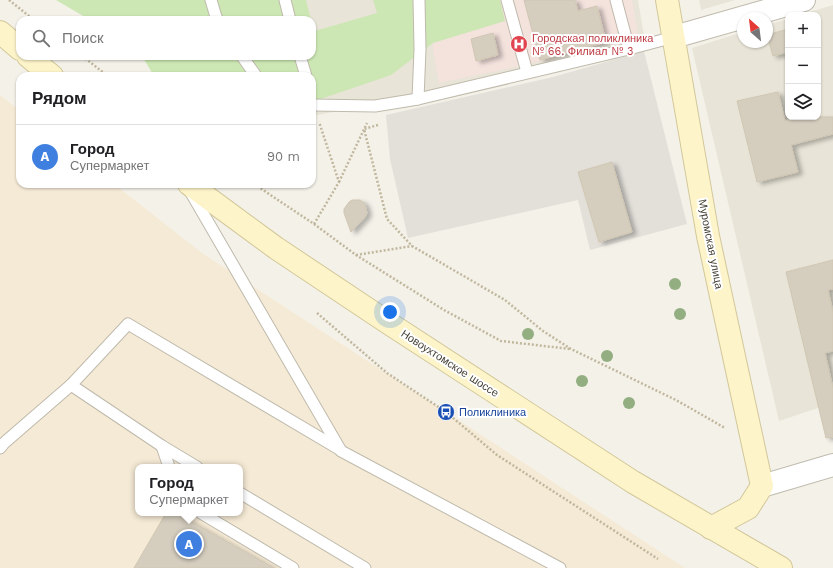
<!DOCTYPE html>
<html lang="ru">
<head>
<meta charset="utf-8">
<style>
  :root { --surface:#fff; --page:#f6f6f6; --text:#202124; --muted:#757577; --line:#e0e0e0; --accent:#f35021 }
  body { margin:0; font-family:"Work Sans",sans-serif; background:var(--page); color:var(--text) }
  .controls { position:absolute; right:12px; top:12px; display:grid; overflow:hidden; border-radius:8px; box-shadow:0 1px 3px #0004 }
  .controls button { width:36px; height:36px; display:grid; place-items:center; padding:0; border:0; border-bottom:1px solid var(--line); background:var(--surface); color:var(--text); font:20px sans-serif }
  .compass { position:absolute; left:737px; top:12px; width:36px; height:36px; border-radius:50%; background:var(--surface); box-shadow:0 1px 3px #0004; rotate:332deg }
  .you { position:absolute; left:390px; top:312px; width:14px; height:14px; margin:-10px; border:3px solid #fff; border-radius:50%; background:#1a73e8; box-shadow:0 0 0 6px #1a73e833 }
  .badge { display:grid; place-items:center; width:26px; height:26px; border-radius:50%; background:var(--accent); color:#fff; font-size:13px; font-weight:700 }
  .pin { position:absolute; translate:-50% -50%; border:2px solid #fff; box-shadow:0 1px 4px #0006 }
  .popup { position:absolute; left:135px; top:464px; width:108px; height:52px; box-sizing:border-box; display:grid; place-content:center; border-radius:8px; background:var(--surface); filter:drop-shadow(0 1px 3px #0005); font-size:13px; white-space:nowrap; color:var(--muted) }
  .popup b { font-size:15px; color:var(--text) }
  .popup::after { content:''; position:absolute; left:50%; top:100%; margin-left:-8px; border:8px solid transparent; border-top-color:var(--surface) }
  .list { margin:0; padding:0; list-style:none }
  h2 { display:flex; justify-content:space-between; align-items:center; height:52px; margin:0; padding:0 16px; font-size:17px }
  h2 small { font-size:13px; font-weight:400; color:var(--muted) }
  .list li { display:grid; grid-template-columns:26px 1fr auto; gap:12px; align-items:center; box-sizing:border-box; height:64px; padding:0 16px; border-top:1px solid var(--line) }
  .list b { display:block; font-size:15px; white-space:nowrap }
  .list p { margin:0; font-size:13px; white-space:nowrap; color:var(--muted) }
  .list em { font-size:13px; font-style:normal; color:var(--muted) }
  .icon { flex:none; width:22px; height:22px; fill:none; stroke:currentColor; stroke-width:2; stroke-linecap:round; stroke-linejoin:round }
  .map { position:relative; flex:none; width:833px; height:568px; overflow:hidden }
  .search { position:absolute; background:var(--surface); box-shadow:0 1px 3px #0004; left:16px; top:16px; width:300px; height:44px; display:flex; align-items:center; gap:10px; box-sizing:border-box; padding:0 14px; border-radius:12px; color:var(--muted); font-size:15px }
  .panel { position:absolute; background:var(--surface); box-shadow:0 1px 3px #0004; left:16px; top:72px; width:300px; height:116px; border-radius:12px }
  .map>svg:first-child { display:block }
</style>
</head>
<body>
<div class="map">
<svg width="833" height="568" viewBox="0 0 833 568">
  <defs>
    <filter id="shadow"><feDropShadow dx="4.5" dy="2.5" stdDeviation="2" flood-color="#0004"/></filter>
  </defs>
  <rect width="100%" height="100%" fill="#f4f1e9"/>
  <g fill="#e8e4d7">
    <path d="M 199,0 L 638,0 L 645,42 L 423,95 L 312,116 L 312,20 L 206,20 Z"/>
    <path d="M 699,0 L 735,0 L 701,10 Z"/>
    <path d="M 833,5 L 833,403 L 779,421 L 692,48 L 743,32 L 743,42 L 767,42 L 767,25 L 788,19 L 788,117 L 818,117 L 818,15 L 800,15 Z"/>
  </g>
  <path fill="#f5ead5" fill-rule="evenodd" d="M 0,95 L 20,111 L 20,184 L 114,184 L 202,253 L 685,568 L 0,568 ZM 138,467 L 240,467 L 240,513 L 138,513 Z"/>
  <path fill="#e3e0da" d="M 644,51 L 687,224 L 590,250 L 578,200 L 408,238 L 390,159 L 386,115 L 553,77 Z"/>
  <path fill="#f4e2dd" d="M 432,0 L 632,0 L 638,35 L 525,65 L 439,83 L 433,50 Z"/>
  <g fill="#cce7b3">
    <path d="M 56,0 L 306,0 L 311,20 L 90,20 Z"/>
    <path d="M 373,0 L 500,0 L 505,21 L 433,43 L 391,75 L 312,102 L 312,76 L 154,76 L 142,56 L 312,56 L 312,22 L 315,31 L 377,13 Z"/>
  </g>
  <g fill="#d5cebf" stroke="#d0c6b2" filter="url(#shadow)">
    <path d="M 524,0 L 575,0 L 578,11 L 597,6 L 606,42 L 540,60 Z"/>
    <path d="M 788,29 L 788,52 L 773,56 L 767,35 Z"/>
    <path d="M 493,33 L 498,55 L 476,61 L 471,39 Z"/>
    <path d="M 778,92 L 785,121 L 803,117 L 833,117 L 833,134 L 791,145 L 798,172 L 757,182 L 737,101 Z"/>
    <path d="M 612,162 L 632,232 L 599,242 L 578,172 Z"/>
    <path d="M 352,200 L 360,200 L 364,203 L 366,208 L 367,213 L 365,217 L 351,232 L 344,213 L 344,209 L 349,202 Z"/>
    <path d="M 833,260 L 833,289 L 828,290 L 833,312 L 833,351 L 825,353 L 833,388 L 833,437 L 826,438 L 786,272 Z"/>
    <path d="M 166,513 L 176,513 L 274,568 L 134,568 Z"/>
  </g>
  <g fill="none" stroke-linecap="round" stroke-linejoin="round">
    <g stroke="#bfbaac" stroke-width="13">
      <g id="lane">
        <path d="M 211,0 L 216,17 L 218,20"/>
        <path d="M 285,0 L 290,20"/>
        <path d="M 507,0 L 527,72"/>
        <path d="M 616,0 L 629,49"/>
        <path d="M 242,56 L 256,76"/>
        <path d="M 300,56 L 306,76"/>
        <path d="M 418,99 L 420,49 L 419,0"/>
        <path d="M 312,105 L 375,106 L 418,99 L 629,49 L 674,37"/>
        <path d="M 190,191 L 341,451 L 560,568"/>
        <path d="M 71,385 L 162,446 L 197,467"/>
        <path d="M 162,446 L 169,467"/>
        <path d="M 0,448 L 4,443 L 71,385 L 128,324 L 339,449"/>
        <path d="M 240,493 L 365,568"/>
        <path d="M 201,513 L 293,568"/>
      </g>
    </g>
    <g stroke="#bfbaac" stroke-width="24">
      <g id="street">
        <path d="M 674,37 L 804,0"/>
        <path d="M 762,486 L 833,465"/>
      </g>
    </g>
    <g stroke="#d2c799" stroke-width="24">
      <g id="secondary">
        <path d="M 667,0 L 708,236 L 762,486 L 748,508 L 711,528"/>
        <path d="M 0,32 L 20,49"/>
        <path d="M 28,56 L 52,76"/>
        <path d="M 189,184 L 276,248 L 390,324 L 633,482 L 781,568"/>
      </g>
    </g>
    <g stroke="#c0b79d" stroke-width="2.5" stroke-dasharray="2 2" stroke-linecap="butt">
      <path d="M 9,0 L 34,20"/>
      <path d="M 82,56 L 108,76"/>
      <path d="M 378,125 L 364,129 L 387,219 L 412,246 L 505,300 L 543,331 L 571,349 L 676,400 L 725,428"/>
      <path d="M 339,182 L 367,123"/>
      <path d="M 254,184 L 314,224 L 356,255 L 444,310 L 501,341 L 570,349"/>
      <path d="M 314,224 L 339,182 L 319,122"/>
      <path d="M 356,255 L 412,246"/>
      <path d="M 317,313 L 387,373 L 446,412 L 497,455 L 658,559"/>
    </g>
    <use href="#lane" stroke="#fff" stroke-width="11"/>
    <use href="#street" stroke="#fff" stroke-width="22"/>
    <use href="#secondary" stroke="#fdf4ca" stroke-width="22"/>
  </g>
  <g fill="#93ae81">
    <circle cx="675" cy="284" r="6"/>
    <circle cx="680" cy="314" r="6"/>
    <circle cx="528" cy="334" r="6"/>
    <circle cx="607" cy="356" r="6"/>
    <circle cx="582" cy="381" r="6"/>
    <circle cx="629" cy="403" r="6"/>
  </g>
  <defs>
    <g id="hospital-disc" transform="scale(0.9)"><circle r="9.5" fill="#e0444e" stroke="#fff"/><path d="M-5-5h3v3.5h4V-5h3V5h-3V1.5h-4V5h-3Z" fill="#fff"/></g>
    <g id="bus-disc" transform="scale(0.9)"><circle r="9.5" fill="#1a4fb4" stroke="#fff"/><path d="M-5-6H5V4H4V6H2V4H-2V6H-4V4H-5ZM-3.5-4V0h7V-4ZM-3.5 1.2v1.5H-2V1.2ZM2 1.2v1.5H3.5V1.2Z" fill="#fff"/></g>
  </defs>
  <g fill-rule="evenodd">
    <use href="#hospital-disc" x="519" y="44"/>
    <use href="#bus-disc" x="446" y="412"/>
  </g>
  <g text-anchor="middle" stroke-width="4" stroke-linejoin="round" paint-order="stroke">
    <g font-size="11" fill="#be3a42" stroke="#fff" text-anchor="start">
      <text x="532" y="42">Городская поликлиника<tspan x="532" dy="13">№ 66. Филиал № 3</tspan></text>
    </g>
    <g font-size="11" fill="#474237" stroke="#fff">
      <text transform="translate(711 244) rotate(79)" y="4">Муромская улица</text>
      <text transform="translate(450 363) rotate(33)" y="4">Новоухтомское шоссе</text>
    </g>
    <g font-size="11" fill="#164399" stroke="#fff" text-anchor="start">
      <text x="459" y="416">Поликлиника</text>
    </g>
  </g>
</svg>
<div class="controls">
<button>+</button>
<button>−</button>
<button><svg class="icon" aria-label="layers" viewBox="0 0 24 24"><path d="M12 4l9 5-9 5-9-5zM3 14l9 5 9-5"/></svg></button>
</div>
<svg class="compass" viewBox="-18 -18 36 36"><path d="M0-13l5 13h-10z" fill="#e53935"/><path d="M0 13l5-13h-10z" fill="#757577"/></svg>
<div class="you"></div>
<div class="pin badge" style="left:189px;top:544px;background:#3f7fe0">A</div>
<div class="popup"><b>Город</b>Супермаркет</div>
<div class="search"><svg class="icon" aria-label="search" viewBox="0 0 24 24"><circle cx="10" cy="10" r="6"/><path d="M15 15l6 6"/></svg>Поиск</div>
<section class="panel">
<h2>Рядом<small></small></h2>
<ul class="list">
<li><span class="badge" style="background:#3f7fe0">A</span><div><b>Город</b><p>Супермаркет</p></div><em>90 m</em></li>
</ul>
</section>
</div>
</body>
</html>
